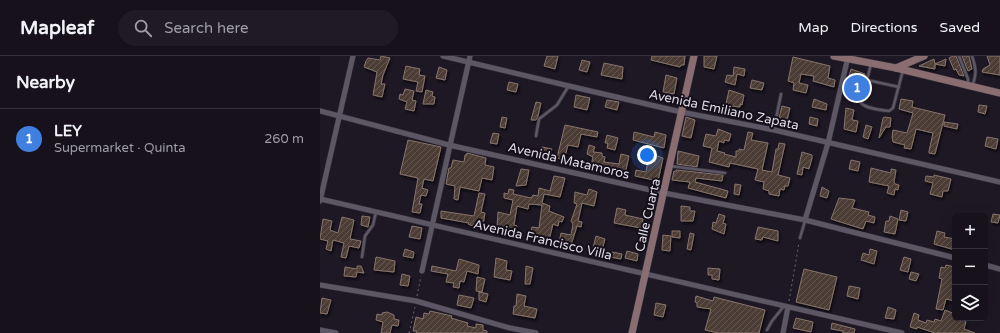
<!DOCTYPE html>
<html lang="en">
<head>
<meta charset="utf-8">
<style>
  :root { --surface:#16111b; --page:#1f1a24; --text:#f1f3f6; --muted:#9e9da3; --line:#35313a; --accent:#7c3aed }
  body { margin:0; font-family:"Varela Round",sans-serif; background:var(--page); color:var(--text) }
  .controls { position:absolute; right:12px; bottom:12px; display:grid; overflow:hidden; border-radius:6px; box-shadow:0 4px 16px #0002 }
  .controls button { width:36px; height:36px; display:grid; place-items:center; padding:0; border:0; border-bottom:1px solid var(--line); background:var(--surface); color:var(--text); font:20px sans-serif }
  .you { position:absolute; left:327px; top:99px; width:14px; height:14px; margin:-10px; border:3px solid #fff; border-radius:50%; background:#1a73e8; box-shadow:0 0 0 6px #1a73e833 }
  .badge { display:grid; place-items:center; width:26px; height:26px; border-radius:50%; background:var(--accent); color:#fff; font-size:13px; font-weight:700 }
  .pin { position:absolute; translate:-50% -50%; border:2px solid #fff; box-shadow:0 1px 4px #0006 }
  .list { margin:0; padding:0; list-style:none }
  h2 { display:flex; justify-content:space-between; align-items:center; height:52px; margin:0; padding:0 16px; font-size:17px }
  h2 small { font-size:13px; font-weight:400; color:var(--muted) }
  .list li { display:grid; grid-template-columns:26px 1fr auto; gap:12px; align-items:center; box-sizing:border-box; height:60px; padding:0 16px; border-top:1px solid var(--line) }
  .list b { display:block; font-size:15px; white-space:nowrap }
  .list p { margin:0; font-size:13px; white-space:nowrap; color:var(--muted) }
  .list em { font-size:13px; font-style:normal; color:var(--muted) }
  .icon { flex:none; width:22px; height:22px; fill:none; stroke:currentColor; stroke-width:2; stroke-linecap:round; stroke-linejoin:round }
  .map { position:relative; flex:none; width:680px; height:277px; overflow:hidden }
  header { display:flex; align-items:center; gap:24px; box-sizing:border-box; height:56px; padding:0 20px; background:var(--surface); border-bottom:1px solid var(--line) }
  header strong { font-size:19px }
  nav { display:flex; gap:22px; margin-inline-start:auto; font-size:14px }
  .search { width:280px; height:36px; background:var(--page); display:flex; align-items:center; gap:10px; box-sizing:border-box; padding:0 14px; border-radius:22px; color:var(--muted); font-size:15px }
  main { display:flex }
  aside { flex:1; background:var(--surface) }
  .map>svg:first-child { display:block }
</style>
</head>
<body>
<header>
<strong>Mapleaf</strong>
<div class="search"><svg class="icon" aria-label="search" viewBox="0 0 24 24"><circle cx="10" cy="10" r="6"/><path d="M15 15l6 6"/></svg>Search here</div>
<nav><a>Map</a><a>Directions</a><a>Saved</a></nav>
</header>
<main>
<aside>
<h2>Nearby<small></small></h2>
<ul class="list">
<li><span class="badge" style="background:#3f7fe0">1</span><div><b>LEY</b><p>Supermarket · Quinta</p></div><em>260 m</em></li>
</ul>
</aside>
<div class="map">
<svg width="680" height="277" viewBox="0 0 680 277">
  <defs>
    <pattern id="building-hatch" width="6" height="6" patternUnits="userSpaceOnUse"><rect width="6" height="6" fill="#4c3c34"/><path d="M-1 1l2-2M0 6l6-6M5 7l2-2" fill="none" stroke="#655851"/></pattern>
    <filter id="shadow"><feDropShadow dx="1.5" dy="2.5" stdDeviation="1" flood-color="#0009"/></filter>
  </defs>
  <rect width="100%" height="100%" fill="#1e1724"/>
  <g fill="url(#building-hatch)" stroke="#87756c" filter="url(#shadow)">
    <path d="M 61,0 L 70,2 L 63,19 L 61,28 L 65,28 L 62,41 L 53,39 L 57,16 L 44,11 L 46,5 L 48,2 L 60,4 Z"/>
    <path d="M 227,0 L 238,0 L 235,13 L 224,10 Z"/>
    <path d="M 332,0 L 365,0 L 364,9 L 361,9 L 360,11 L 331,4 Z"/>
    <path d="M 384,0 L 397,0 L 394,13 L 384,11 Z"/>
    <path d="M 633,0 L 636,0 L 644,20 L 639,19 L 636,13 L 634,14 L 629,2 Z"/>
    <path d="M 642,0 L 649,0 L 652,13 L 648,15 Z"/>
    <path d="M 667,0 L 680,0 L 680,19 L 662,16 L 663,13 L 670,9 Z"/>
    <path d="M 473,1 L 510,10 L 508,22 L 515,24 L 514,31 L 493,25 L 494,20 L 481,18 L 479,27 L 488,29 L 486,37 L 473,34 L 474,27 L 468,25 Z"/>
    <path d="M 614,3 L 615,8 L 626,3 L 625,10 L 615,8 L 615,13 L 599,10 Z"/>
    <path d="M 262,4 L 270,6 L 267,16 L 259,14 Z"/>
    <path d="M 284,7 L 303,11 L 302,23 L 281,19 Z"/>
    <path d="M 86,10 L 100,13 L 99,19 L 105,20 L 102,36 L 96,35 L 98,26 L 83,23 Z"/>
    <path d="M 119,11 L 127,14 L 125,24 L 116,22 Z"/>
    <path d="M 414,11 L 425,13 L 424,20 L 417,18 L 415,29 L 405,26 L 407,19 L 413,20 Z"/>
    <path d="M 531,13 L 545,18 L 544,26 L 543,23 L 529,20 Z"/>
    <path d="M 346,19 L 357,22 L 354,38 L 343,36 Z"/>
    <path d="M 432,24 L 444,27 L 442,34 L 430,32 Z"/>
    <path d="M 189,26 L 198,28 L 196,36 L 187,34 Z"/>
    <path d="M 85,33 L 94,35 L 92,44 L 96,45 L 94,55 L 85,53 L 87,46 L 79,43 L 80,38 L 83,39 Z"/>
    <path d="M 106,34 L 113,36 L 112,40 L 115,41 L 114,48 L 103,48 Z"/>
    <path d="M 409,34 L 424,39 L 422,49 L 420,48 L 420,51 L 411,50 L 410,54 L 405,53 Z"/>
    <path d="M 256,39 L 270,42 L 267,54 L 254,51 Z"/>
    <path d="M 494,43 L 507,48 L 506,54 L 492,51 Z"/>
    <path d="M 581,43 L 593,45 L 592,51 L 625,59 L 615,98 L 609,97 L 609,95 L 613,77 L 596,73 L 591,93 L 584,92 L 585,89 L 573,86 L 572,81 L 573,74 L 587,77 L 593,57 L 579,53 Z"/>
    <path d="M 287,44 L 299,46 L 297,54 L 285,51 Z"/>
    <path d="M 216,46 L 221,47 L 218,60 L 216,64 L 211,64 Z"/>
    <path d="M 659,49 L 667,50 L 665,58 L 658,56 Z"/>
    <path d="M 462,50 L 470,52 L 467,64 L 459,62 Z"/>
    <path d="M 526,52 L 534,54 L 532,64 L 538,65 L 536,76 L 524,73 Z"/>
    <path d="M 182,61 L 187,62 L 185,72 L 180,71 Z"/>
    <path d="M 366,61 L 375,64 L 371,82 L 362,80 Z"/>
    <path d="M 490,61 L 498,63 L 497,70 L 489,68 Z"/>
    <path d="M 565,61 L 571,62 L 570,71 L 566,71 L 559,82 L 563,62 Z"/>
    <path d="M 624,66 L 638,68 L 637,73 L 624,70 Z"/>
    <path d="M 245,69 L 278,76 L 277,81 L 261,78 L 258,91 L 248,89 L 244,104 L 237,102 Z"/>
    <path d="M 546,69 L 552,71 L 548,83 L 543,81 Z"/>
    <path d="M 398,73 L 411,78 L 409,85 L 404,84 L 404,87 L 399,85 L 397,95 L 405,97 L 404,98 L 416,101 L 416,95 L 419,95 L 419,93 L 424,94 L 428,76 L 433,77 L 431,84 L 448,87 L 442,114 L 452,116 L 456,93 L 458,93 L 459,87 L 465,88 L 458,119 L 470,122 L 468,130 L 465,130 L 464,134 L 460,133 L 459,140 L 449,138 L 449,135 L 443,133 L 444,126 L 435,124 L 438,113 L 410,107 L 409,111 L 389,106 L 392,92 L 383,90 L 386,78 L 396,80 Z"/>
    <path d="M 314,76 L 334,81 L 335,76 L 346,79 L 344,92 L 313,84 Z"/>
    <path d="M 173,77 L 179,78 L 177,88 L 170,87 Z"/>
    <path d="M 287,79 L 298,82 L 295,94 L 287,92 L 288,87 L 285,87 Z"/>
    <path d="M 667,81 L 678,83 L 676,93 L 665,90 Z"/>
    <path d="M 88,84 L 121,91 L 113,125 L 104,123 L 102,132 L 108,134 L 106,140 L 101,139 L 99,148 L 102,148 L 100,157 L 92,156 L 98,122 L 80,118 Z"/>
    <path d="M 269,89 L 275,91 L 273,96 L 282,97 L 282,100 L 285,101 L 284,106 L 299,108 L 301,98 L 309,100 L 305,118 L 271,110 L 273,101 L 267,98 Z"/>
    <path d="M 222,91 L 232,93 L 230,99 L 220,97 Z"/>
    <path d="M 358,95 L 379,100 L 377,111 L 357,108 Z"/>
    <path d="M 482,96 L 492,99 L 492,102 L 489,113 L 483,111 L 482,119 L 477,118 Z"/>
    <path d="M 147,97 L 166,102 L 165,109 L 174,111 L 172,124 L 162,122 L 159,135 L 140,131 L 138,144 L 134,143 L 135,130 L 126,128 L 129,112 L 131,112 L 133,104 L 144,106 L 145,99 L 146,99 Z"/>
    <path d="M 337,100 L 343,102 L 338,125 L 315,120 L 316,114 L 326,116 L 328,104 L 335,106 Z"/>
    <path d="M 531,104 L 540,106 L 538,115 L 529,113 Z"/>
    <path d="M 551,112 L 571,117 L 571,113 L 576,114 L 574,126 L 575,128 L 579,129 L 578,134 L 575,133 L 574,139 L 567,137 L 569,130 L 549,126 Z"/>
    <path d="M 201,113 L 209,114 L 206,129 L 196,130 Z"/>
    <path d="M 356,114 L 403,119 L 402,125 L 376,122 L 375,126 L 408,135 L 406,142 L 368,132 L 370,126 L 352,124 L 354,115 L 356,116 Z"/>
    <path d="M 614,119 L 631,123 L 628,135 L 623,135 L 622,141 L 610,138 L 613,127 L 605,125 L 606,120 L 614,121 Z"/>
    <path d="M 234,120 L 245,122 L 240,141 L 224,138 L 222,147 L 230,150 L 229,155 L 244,161 L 242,166 L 239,165 L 238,170 L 233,168 L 229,184 L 209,181 L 212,171 L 219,172 L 222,149 L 209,148 L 208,153 L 197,150 L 194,169 L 197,170 L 195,177 L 177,171 L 178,156 L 190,159 L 193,144 L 184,142 L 184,137 L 188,138 L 189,133 L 194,134 L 193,138 L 211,142 L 213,139 L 218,140 L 219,132 L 230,135 Z"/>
    <path d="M 415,128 L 421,129 L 419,139 L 414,138 Z"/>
    <path d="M 502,131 L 509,135 L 507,142 L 500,140 Z"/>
    <path d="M 269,133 L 277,136 L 274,150 L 262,147 L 258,165 L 262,166 L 261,171 L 257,170 L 251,189 L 239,187 L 241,177 L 251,179 L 253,168 L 251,165 L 257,148 L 254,147 L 255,136 L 267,139 Z"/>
    <path d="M 159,137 L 165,138 L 161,156 L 165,157 L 163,169 L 153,168 L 153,170 L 148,168 L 149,167 L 121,162 L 121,155 L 154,160 Z"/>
    <path d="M 519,142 L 535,144 L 532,152 L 549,156 L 548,159 L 555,161 L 554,167 L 546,165 L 543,173 L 511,163 Z"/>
    <path d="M 361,150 L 370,151 L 370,155 L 375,155 L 373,165 L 361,165 Z"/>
    <path d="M 297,152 L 306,154 L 305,159 L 323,163 L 321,172 L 294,167 Z"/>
    <path d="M 581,154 L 588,156 L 586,165 L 579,164 Z"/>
    <path d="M 399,158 L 405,160 L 403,167 L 406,168 L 404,178 L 392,173 L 393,166 L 396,167 Z"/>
    <path d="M 673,158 L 680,159 L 678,167 L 671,166 Z"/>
    <path d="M 42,160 L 50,161 L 48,171 L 41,169 Z"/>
    <path d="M 570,160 L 578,163 L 575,178 L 564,176 L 566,165 L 569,165 Z"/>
    <path d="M 22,161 L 34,164 L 30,183 L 41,185 L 39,192 L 29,190 L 26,202 L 21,201 L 24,187 L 13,184 L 11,195 L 6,193 L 8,185 L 0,183 L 3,163 L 12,165 L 10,174 L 18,177 Z"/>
    <path d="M 92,170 L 102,172 L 100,183 L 89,181 Z"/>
    <path d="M 438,171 L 458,175 L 458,185 L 443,181 L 442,184 L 435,183 Z"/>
    <path d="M 352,175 L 360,175 L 360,182 L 352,181 Z"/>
    <path d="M 617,175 L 625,177 L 624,181 L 635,183 L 635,194 L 614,188 Z"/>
    <path d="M 370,177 L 374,178 L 371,194 L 367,193 Z"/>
    <path d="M 343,179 L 351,180 L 350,195 L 342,194 Z"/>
    <path d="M 276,180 L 285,183 L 282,194 L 273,192 Z"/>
    <path d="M 85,193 L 94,196 L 93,202 L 83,200 Z"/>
    <path d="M 550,193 L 557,195 L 554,208 L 541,204 L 543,197 L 549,199 Z"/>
    <path d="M 307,195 L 318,198 L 317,205 L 305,202 Z"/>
    <path d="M 292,196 L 302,198 L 301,203 L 290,201 Z"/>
    <path d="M 56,201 L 75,205 L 74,216 L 54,214 Z"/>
    <path d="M 584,201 L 591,203 L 588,216 L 580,214 Z"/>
    <path d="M 176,202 L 187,205 L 186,214 L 192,215 L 190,224 L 174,221 Z"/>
    <path d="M 139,203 L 159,209 L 158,218 L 147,215 L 144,226 L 140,225 L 139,232 L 133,231 L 134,227 L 126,226 L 128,218 L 111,215 L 112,210 L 136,215 Z"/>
    <path d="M 626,209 L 635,211 L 635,228 L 632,237 L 635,238 L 635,245 L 626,243 L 623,254 L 616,253 L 622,223 L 619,222 L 621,211 L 625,212 Z"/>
    <path d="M 37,210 L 41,210 L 44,217 L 37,216 L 36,221 L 24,220 L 25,211 L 37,213 Z"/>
    <path d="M 206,210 L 213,212 L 210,228 L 205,228 Z"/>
    <path d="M 388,212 L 400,213 L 399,224 L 392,223 L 392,219 L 388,219 Z"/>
    <path d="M 484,213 L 517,221 L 509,254 L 476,246 Z"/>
    <path d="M 591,216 L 599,218 L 596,225 L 589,223 Z"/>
    <path d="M 82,218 L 90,220 L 88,230 L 80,229 Z"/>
    <path d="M 157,221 L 165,223 L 162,236 L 156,235 Z"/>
    <path d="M 529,230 L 540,232 L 538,243 L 527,240 Z"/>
    <path d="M 159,236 L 168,238 L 166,246 L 159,244 Z"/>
    <path d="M 197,238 L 206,240 L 204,250 L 217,253 L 215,262 L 193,258 L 194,250 L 196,250 Z"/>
    <path d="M 139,239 L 154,242 L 151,252 L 137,249 Z"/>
    <path d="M 376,240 L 393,245 L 394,241 L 445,254 L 439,277 L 398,277 L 385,274 L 391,253 L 377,251 L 377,247 L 375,246 Z"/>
    <path d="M 2,242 L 11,244 L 7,258 L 0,257 Z"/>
    <path d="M 336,247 L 346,249 L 343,261 L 334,259 Z"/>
    <path d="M 568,251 L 576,254 L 574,263 L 565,262 Z"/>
    <path d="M 625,254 L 635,258 L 635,262 L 640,262 L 646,266 L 644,273 L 655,277 L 615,277 L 597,271 L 597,273 L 590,271 L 594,257 L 599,259 L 598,264 L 606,267 L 607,264 L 614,266 L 615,263 L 621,265 Z"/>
    <path d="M 110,255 L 132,260 L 131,262 L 148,267 L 147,270 L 156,272 L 156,268 L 163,269 L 163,274 L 167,275 L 167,277 L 96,277 L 97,275 L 93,275 L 96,261 L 103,263 L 104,257 L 109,258 Z"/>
    <path d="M 67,256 L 74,259 L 74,263 L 79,264 L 78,270 L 72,269 L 70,277 L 61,277 L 63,266 L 56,264 L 57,258 L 62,259 L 62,257 Z"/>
    <path d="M 476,262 L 493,266 L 491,276 L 473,272 Z"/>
    <path d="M 512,267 L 535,273 L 534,277 L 523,277 L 523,275 L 511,273 Z"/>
  </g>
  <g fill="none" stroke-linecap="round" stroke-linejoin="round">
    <g stroke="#37333c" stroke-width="4">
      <g id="lane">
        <path d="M 639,0 L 648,23 L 648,29"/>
        <path d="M 652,0 C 656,12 657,18 652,30"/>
        <path d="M 551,8 L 541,47 C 547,53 560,54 569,55 L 573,52 L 583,14"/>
        <path d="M 547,24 L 579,31"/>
        <path d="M 454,73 L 461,38"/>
        <path d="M 216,80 L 219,63 L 237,49 L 248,31"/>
        <path d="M 350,110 L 405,117"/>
        <path d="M 480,182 L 485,165"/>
        <path d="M 42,201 L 45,180 L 53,169 L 56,156"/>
        <path d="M 447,274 L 452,265 L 464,250"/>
      </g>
    </g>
    <g stroke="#37333c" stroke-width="6">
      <g id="street">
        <path d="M 123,0 L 249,30 L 361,56 L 454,74 L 680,126"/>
        <path d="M 0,55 L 129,89 L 344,137 L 485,164 L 635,202"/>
        <path d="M 0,143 L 582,277"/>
        <path d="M 0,145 L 33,0"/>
        <path d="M 485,164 L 508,87 L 528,1"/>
        <path d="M 665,209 L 680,213"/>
        <path d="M 102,215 L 150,0"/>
        <path d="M 0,229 L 96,245 L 190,272 L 216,277"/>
        <path d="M 0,274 L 16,277"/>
        <path d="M 463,277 L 468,251"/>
      </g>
    </g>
    <g stroke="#37333c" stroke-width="8">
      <g id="secondary">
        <path d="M 514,0 L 576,12 L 680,37"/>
        <path d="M 576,12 L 604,0"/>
        <path d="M 312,277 L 374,0"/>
      </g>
    </g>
    <g stroke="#6b6570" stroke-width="1" stroke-dasharray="2 3" stroke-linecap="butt">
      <path d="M 97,240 L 101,220"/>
      <path d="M 469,245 L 479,187"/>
      <path d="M 89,277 L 95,251"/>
    </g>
    <use href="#lane" stroke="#5d5665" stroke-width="2.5"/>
    <use href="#street" stroke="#5d5665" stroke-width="5"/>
    <use href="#secondary" stroke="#8a6d70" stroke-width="7"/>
  </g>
  <g text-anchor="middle" stroke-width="4" stroke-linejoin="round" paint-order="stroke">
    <g font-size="13" fill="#dedae3" stroke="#150f1b">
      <text transform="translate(404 53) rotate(12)" y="5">Avenida Emiliano Zapata</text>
      <text transform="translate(249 104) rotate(13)" y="5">Avenida Matamoros</text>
      <text transform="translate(327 159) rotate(-77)" y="5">Calle Cuarta</text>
      <text transform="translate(223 183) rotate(13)" y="5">Avenida Francisco Villa</text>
    </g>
  </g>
</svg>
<div class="controls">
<button>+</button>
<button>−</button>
<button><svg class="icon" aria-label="layers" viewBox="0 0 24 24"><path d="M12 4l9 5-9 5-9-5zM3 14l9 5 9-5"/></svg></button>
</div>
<div class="you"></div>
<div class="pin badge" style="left:537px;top:32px;background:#3f7fe0">1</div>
</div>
</main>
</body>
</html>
